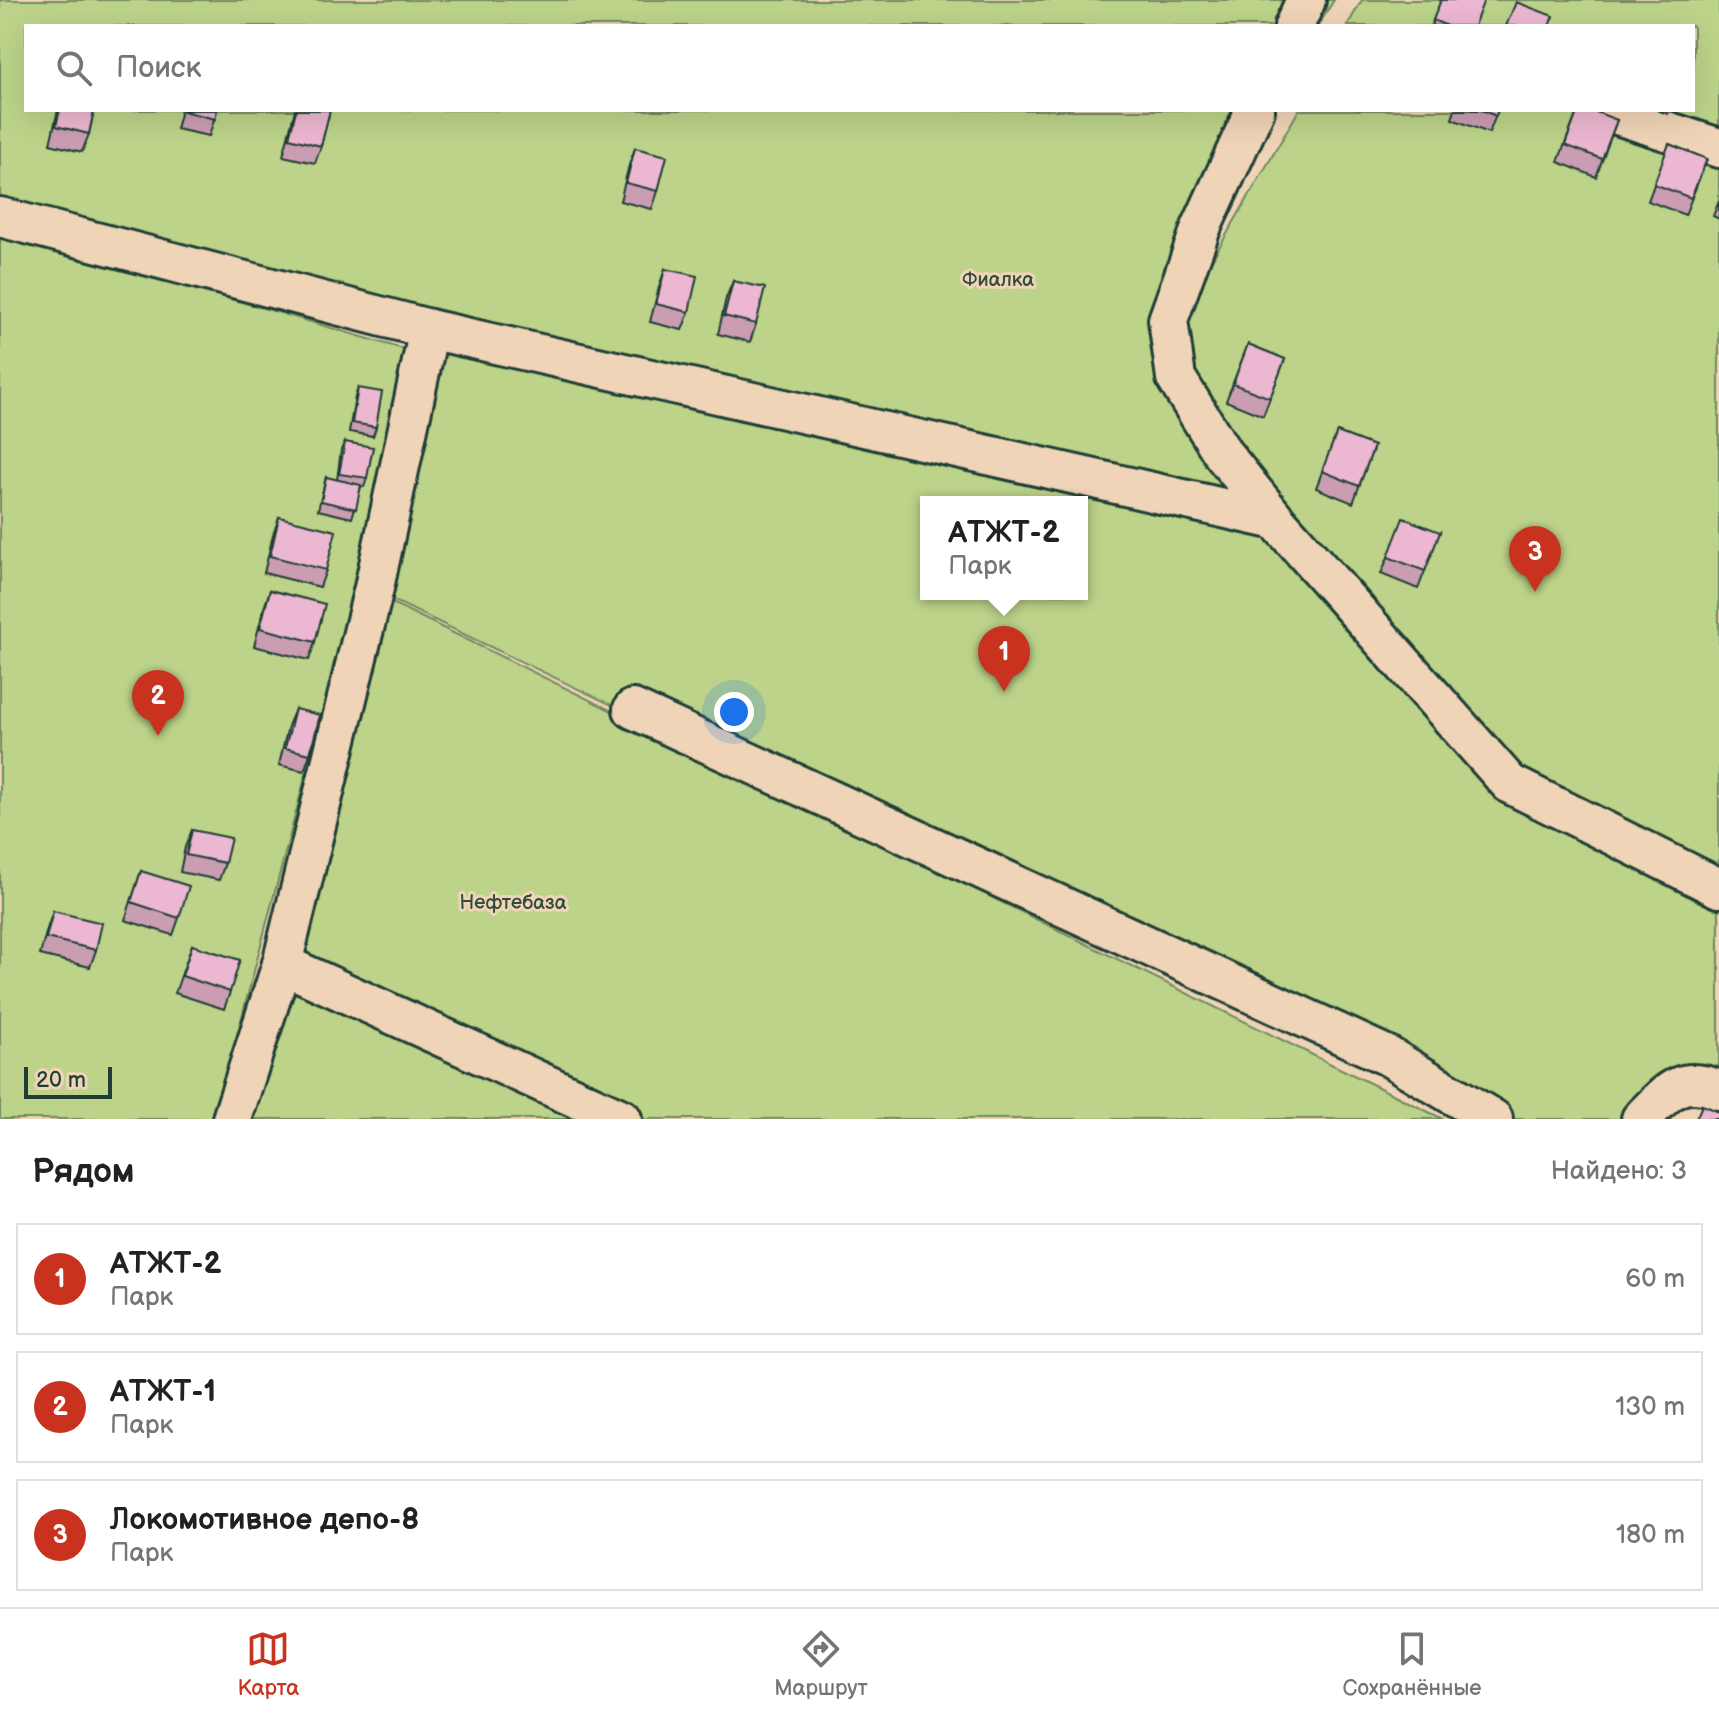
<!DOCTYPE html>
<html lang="ru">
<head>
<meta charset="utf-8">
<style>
  :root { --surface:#fff; --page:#f2f2f2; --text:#202124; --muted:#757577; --line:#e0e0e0; --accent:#c8321e }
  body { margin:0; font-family:"Balsamiq Sans",sans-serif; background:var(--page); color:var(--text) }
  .scale { position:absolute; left:24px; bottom:20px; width:88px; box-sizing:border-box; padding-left:8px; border:4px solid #1f3d34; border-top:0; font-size:22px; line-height:28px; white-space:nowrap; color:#1f3d34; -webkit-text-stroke:6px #f0d4b7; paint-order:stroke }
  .you { position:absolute; left:734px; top:712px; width:28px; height:28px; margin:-20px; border:6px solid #fff; border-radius:50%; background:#1a73e8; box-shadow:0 0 0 12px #1a73e833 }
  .badge { display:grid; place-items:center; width:52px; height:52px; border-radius:50%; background:var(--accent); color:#fff; font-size:26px; font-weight:700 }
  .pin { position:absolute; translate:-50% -66px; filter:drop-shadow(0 2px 4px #0008) }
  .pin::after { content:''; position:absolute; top:42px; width:28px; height:24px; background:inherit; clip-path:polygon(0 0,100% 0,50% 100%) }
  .popup { position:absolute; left:920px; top:496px; width:168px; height:104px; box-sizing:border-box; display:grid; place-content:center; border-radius:0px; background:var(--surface); filter:drop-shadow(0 2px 6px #0005); font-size:26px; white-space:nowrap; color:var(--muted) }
  .popup b { font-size:30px; color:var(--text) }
  .popup::after { content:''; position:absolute; left:50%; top:100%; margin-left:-16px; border:16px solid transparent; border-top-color:var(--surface) }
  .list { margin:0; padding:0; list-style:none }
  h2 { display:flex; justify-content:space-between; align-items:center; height:104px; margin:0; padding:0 32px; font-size:34px }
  h2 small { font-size:26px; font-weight:400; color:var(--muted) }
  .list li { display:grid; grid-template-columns:52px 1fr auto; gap:24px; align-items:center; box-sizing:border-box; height:112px; margin:0 16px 16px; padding:0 16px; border:2px solid var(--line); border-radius:0px }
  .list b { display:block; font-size:30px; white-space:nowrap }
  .list p { margin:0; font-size:26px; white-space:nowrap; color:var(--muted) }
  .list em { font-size:26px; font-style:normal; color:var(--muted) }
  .icon { flex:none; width:44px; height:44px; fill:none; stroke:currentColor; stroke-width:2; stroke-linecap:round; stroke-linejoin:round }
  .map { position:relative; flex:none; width:1719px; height:1119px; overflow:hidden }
  .search { position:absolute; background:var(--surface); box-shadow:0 8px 32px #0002; left:24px; right:24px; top:24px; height:88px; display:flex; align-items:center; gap:20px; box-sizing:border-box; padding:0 28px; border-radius:0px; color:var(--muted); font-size:30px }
  .sheet { height:488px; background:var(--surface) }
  nav { display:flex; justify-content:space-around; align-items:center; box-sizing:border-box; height:112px; border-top:2px solid var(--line); background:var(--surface); font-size:22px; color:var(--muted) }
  nav a { display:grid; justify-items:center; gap:4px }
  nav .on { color:var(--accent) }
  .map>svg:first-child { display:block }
</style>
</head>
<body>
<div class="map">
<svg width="1719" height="1119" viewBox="0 0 1719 1119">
  <rect width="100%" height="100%" fill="#f0d4b7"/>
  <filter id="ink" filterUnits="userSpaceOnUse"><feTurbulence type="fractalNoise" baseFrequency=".0125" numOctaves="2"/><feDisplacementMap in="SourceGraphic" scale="16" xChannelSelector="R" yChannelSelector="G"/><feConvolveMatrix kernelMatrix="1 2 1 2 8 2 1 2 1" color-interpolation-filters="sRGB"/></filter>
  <g filter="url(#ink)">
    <g fill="#bcd389" stroke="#6e885e" stroke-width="2" fill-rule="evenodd">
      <path d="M 0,0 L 1334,0 L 1318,26 L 26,26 L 26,110 L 1269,110 L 1200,229 L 1174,394 L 1239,511 L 0,211 Z"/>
      <path d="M 1362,0 L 1719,0 L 1719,896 L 1519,788 L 1181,395 L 1174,325 L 1299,110 L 1693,110 L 1693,26 L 1347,26 Z"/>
      <path d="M 0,231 L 417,353 L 215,1119 L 0,1119 Z"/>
      <path d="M 433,335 L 1275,528 L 1511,790 L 1719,900 L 1719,1082 L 1632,1119 L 1477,1119 L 382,595 ZM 926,502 L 1082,502 L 1082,594 L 926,594 Z"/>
      <path d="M 382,598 L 1443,1119 L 229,1119 Z"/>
    </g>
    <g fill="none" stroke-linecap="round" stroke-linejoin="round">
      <g stroke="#1f3d34" stroke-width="44">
        <g id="minor">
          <path d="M 1294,26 L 1306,0"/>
          <path d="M 1255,110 L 1201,228 L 1168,320 L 1176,378 L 1223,454 L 1276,520"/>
          <path d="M 1602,110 L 1719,148"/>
          <path d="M 0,217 L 429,329 L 1276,520 L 1510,784 L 1719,888"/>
          <path d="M 633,709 L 1388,1056 L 1493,1119"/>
          <path d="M 282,964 L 622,1119"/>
          <path d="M 232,1119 L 282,964 L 374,588 L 429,329"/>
          <path d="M 1641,1119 C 1668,1092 1679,1074 1719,1090"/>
        </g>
      </g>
      <use href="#minor" stroke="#f0d4b7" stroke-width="38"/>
    </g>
    <g fill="#cb9db3" stroke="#1f3d34" stroke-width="2">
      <path d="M 1441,0 L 1474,26 L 1431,26 Z"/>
      <path d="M 58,110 L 94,110 L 89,134 L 82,152 L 50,144 Z"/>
      <path d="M 181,110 L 217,110 L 209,136 L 176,129 Z"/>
      <path d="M 295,110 L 330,110 L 321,146 L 315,163 L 283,156 Z"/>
      <path d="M 1455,110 L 1498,110 L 1489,133 L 1452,119 Z"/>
      <path d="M 1578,110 L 1617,120 L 1596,177 L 1558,162 Z"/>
      <path d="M 1657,110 L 1670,110 L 1668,114 Z"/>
      <path d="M 1669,144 L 1707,159 L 1685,215 L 1648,201 Z"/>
      <path d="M 635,148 L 658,191 L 652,209 L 620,201 L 629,165 Z"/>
      <path d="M 1719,201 L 1719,219 L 1713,216 Z"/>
      <path d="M 665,269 L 689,312 L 682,330 L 650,322 L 659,287 Z"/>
      <path d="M 733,281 L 756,324 L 750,342 L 718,334 L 726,298 Z"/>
      <path d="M 1248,344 L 1285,359 L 1263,416 L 1226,401 Z"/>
      <path d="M 358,388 L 376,427 L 373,436 L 349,432 L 355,397 Z"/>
      <path d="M 1337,432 L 1374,446 L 1353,503 L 1316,488 Z"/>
      <path d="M 345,442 L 367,478 L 364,487 L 361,487 L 352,518 L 318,510 L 326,477 L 337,480 L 341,450 Z"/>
      <path d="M 279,517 L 326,570 L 320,587 L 264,573 L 273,535 Z"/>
      <path d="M 1440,532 L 1418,589 L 1381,574 L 1388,557 Z"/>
      <path d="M 270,590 L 315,642 L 309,660 L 254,646 L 264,608 Z"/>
      <path d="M 295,709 L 310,754 L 304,771 L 279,765 L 288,726 Z"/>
      <path d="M 192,830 L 225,863 L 219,880 L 180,872 L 185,847 Z"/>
      <path d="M 141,871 L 179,918 L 173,935 L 125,920 Z"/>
      <path d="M 53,911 L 96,950 L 90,967 L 40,955 L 47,929 Z"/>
      <path d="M 192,945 L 230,992 L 224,1009 L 175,993 Z"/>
    </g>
    <g fill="#ecb7d0" stroke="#1f3d34" stroke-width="2">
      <path d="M 1441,0 L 1484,0 L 1474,26 L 1447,26 L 1433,20 Z"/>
      <path d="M 1516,2 L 1553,16 L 1549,26 L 1506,26 Z"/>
      <path d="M 60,110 L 94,110 L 89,134 L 56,126 Z"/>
      <path d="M 183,110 L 217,110 L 215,119 L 183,111 Z"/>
      <path d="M 296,110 L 330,110 L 321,146 L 289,138 Z"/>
      <path d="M 1481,110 L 1498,110 L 1496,116 Z"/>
      <path d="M 1578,110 L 1591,110 L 1617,120 L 1602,159 L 1565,145 Z"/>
      <path d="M 1669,144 L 1707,159 L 1691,198 L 1654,184 Z"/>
      <path d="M 635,148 L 667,156 L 658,191 L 626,183 Z"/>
      <path d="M 665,269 L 697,276 L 689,312 L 656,304 Z"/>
      <path d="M 733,281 L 765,288 L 756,324 L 724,316 Z"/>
      <path d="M 1248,344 L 1285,359 L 1270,398 L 1233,384 Z"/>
      <path d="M 358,388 L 382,392 L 376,427 L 352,423 Z"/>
      <path d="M 1337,432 L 1374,446 L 1359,486 L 1322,471 Z"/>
      <path d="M 345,442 L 373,447 L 367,478 L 339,474 Z"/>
      <path d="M 326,477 L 361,485 L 356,509 L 321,501 Z"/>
      <path d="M 279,517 L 336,531 L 326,570 L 270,556 Z"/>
      <path d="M 1403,518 L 1440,532 L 1425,571 L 1388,557 Z"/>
      <path d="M 270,590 L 325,604 L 315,642 L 260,628 Z"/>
      <path d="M 295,709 L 320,715 L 310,754 L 285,748 Z"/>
      <path d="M 192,830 L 231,838 L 225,863 L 186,855 Z"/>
      <path d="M 141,871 L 189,886 L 179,918 L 131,902 Z"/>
      <path d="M 53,911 L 102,923 L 96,950 L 46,938 Z"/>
      <path d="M 192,945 L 240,960 L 230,992 L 182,976 Z"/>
      <path d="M 1702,1105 L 1719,1112 L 1719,1119 L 1696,1119 Z"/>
    </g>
  </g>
  <g text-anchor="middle" stroke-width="6" stroke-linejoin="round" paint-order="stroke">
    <g font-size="20" fill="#2f4c3c" stroke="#f0d4b7">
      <text x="998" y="286">Фиалка</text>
      <text x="513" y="909">Нефтебаза</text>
    </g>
  </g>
</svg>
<div class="scale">20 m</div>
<div class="you"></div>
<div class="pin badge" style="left:1004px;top:692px">1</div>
<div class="popup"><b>АТЖТ-2</b>Парк</div>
<div class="pin badge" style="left:158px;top:736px">2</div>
<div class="pin badge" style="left:1535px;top:592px">3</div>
<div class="search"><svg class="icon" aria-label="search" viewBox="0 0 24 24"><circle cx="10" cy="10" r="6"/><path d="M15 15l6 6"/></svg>Поиск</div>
</div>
<section class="sheet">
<h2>Рядом<small>Найдено: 3</small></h2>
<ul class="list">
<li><span class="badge">1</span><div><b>АТЖТ-2</b><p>Парк</p></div><em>60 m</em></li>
<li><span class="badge">2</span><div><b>АТЖТ-1</b><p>Парк</p></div><em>130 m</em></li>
<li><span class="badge">3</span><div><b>Локомотивное депо-8</b><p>Парк</p></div><em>180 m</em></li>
</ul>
</section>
<nav>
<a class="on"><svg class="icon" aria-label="map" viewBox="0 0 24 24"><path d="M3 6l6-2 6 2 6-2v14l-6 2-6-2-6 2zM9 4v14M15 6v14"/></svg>Карта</a>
<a><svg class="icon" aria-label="directions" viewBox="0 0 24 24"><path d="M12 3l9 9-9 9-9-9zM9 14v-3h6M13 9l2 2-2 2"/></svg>Маршрут</a>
<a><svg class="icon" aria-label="saved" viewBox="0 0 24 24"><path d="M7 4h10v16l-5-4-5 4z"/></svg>Сохранённые</a>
</nav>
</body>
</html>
